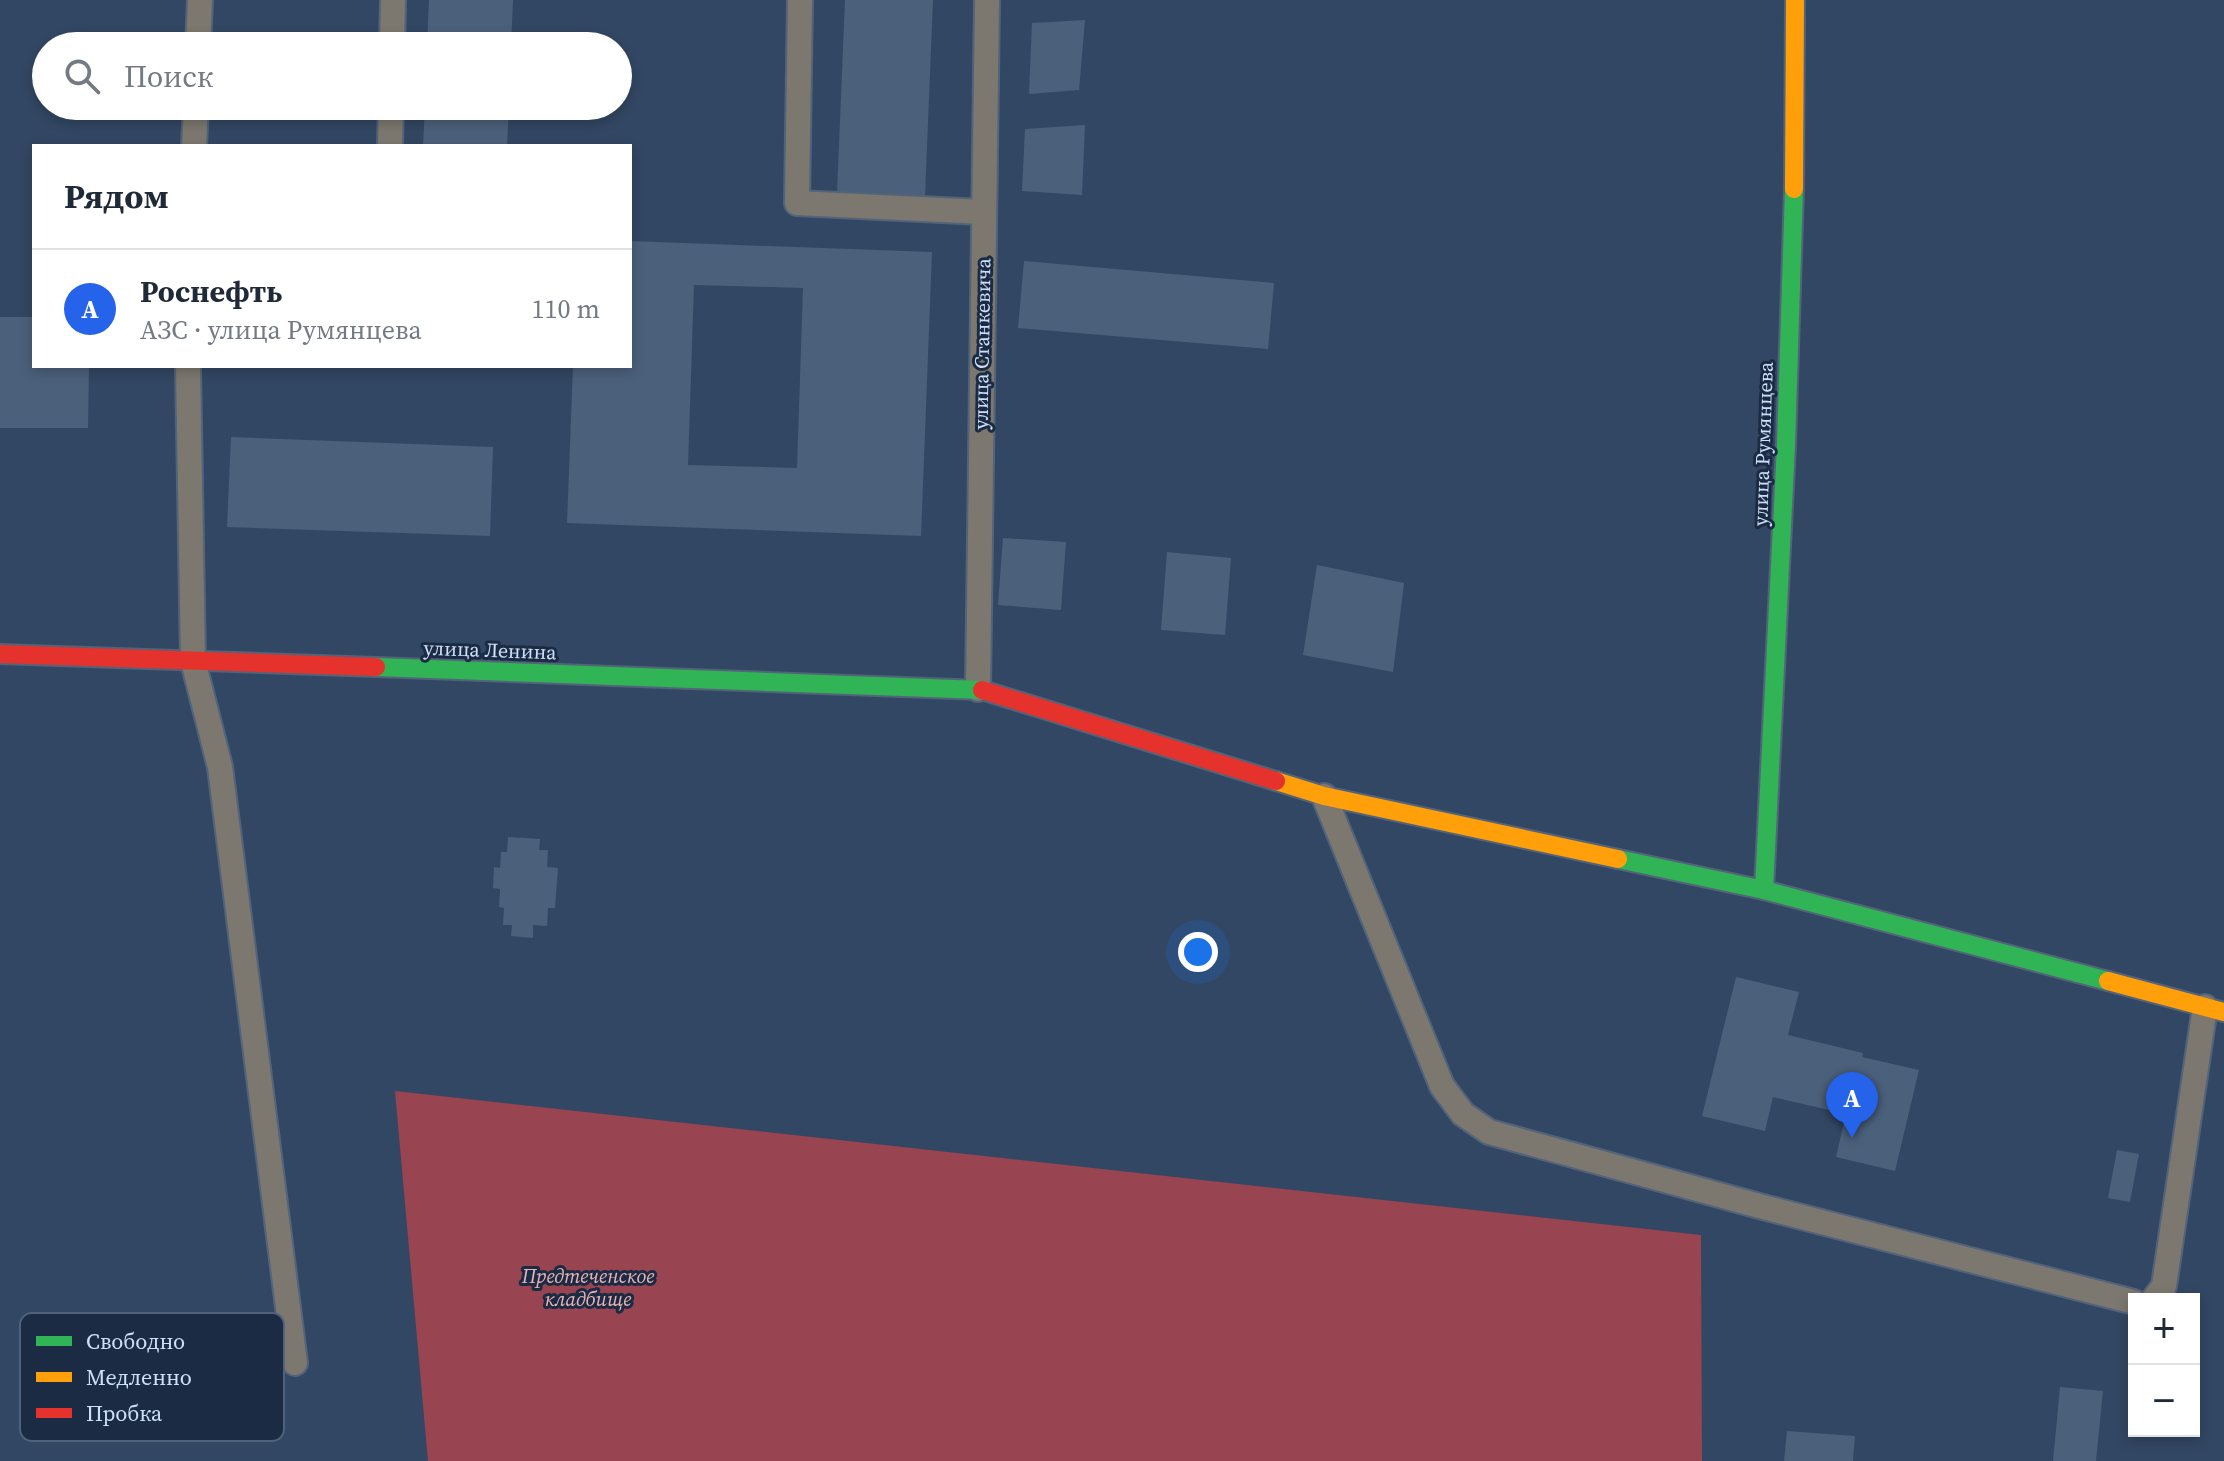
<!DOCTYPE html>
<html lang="ru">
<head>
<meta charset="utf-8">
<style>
  :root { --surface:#fff; --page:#f6f6f7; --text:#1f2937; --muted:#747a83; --line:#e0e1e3; --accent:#2563eb }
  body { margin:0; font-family:"Source Serif 4",serif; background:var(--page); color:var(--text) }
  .controls { position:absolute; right:24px; bottom:24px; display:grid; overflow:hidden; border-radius:0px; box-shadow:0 4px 12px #0003 }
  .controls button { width:72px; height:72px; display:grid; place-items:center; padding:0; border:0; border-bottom:2px solid var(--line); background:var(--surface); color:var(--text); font:40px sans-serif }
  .you { position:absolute; left:1198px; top:952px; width:28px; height:28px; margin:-20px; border:6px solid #fff; border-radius:50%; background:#1a73e8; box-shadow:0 0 0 12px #1a73e833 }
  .badge { display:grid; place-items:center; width:52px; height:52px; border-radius:50%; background:var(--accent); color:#fff; font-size:26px; font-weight:700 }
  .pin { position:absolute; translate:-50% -66px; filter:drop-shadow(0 2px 4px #0008) }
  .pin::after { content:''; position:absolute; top:42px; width:28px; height:24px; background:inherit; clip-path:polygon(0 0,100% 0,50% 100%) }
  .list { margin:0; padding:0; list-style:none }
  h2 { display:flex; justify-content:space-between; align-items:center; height:104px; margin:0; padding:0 32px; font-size:34px }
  h2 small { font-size:26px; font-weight:400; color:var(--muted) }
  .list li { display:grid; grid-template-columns:52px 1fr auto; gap:24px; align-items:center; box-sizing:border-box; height:120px; padding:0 32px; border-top:2px solid var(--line) }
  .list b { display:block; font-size:30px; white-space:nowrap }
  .list p { margin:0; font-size:26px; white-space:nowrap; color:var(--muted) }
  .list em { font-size:26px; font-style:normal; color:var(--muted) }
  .icon { flex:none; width:44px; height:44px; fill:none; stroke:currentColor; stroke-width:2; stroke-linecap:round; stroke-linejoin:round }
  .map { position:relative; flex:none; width:2224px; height:1461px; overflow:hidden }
  .search { position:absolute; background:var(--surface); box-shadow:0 4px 12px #0003; left:32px; top:32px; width:600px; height:88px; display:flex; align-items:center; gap:20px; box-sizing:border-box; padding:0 28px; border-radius:44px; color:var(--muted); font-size:30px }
  .panel { position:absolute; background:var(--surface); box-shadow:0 4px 12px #0003; left:32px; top:144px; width:600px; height:224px; border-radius:0px }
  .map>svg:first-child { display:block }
</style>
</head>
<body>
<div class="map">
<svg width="2224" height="1461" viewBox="0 0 2224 1461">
  <rect width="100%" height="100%" fill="#324763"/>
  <path fill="#994451" d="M 395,1091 L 1701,1235 L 1702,1461 L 428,1461 Z"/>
  <g fill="#4b607b" fill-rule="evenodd">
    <path d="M 429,0 L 513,0 L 511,46 L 427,46 Z"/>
    <path d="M 845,0 L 933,0 L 925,196 L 837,193 Z"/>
    <path d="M 1085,20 L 1079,90 L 1029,94 L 1032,23 Z"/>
    <path d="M 425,106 L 509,106 L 507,146 L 423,146 Z"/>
    <path d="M 1085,125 L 1082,195 L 1022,191 L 1025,129 Z"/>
    <path d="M 630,241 L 932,252 L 921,536 L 567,523 L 573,366 L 630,366 ZM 694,285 L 803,288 L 797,468 L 688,465 Z"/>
    <path d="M 1024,261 L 1274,283 L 1268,349 L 1018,328 Z"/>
    <path d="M 0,317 L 34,317 L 34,366 L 89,366 L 88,428 L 0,428 Z"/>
    <path d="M 231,437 L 493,447 L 490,536 L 227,527 Z"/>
    <path d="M 1003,538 L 1066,542 L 1061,610 L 998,605 Z"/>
    <path d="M 1167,552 L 1231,558 L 1225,635 L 1161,630 Z"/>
    <path d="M 1317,565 L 1404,583 L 1393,672 L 1303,655 Z"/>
    <path d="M 508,837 L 540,839 L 539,850 L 548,850 L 547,867 L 558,868 L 555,908 L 548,908 L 547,926 L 533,925 L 533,938 L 511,936 L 512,925 L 503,925 L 504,908 L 499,907 L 500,889 L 493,888 L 494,867 L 500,868 L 501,852 L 507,852 Z"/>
    <path d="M 1736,977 L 1799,992 L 1788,1035 L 1863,1053 L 1862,1057 L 1919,1070 L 1895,1171 L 1836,1157 L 1846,1114 L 1773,1097 L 1765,1131 L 1702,1116 Z"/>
    <path d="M 2117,1150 L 2139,1154 L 2130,1202 L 2108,1198 Z"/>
    <path d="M 2060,1387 L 2103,1391 L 2096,1461 L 2053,1461 Z"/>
    <path d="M 1787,1431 L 1855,1436 L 1853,1461 L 1784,1461 Z"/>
  </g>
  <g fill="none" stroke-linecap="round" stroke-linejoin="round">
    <g stroke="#52637a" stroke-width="28">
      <g id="lane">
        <path d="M 800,0 L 797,203 L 983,212"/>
        <path d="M 198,46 L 200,0"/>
        <path d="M 392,46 L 393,0"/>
        <path d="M 194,146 L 196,106"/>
        <path d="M 390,146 L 391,106"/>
        <path d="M 188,366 L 193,661 L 220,767 L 295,1363"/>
        <path d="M 978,689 L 987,0"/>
        <path d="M 1324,796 L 1442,1086 L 1463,1114 L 1489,1132 L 1763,1207 L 2134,1302"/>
        <path d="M 2154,1299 L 2164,1286 L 2205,1007"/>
      </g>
    </g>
    <g stroke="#52637a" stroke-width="22">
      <g id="fast">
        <path d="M 376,667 L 982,690"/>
        <path d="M 1618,859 L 1764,890 L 2108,981"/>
        <path d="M 1764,890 L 1786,445 L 1794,189"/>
      </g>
    </g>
    <g stroke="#52637a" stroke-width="22">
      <g id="slow">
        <path d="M 1794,189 L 1795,0"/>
        <path d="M 1276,781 L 1324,796 L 1618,859"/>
        <path d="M 2108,981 L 2224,1012"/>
      </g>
    </g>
    <g stroke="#52637a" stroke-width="22">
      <g id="jam">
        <path d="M 0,654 L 376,667"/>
        <path d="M 982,690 L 1276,781"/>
      </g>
    </g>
    <use href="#lane" stroke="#7d786f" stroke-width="24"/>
    <use href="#fast" stroke="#30b455" stroke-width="18"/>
    <use href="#slow" stroke="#ff9f0a" stroke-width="18"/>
    <use href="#jam" stroke="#e5322d" stroke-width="18"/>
  </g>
  <g text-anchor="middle" stroke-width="6" stroke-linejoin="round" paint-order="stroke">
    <g font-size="20" fill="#cee0f9" stroke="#1a2b43">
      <text transform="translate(982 344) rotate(-89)" y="7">улица Станкевича</text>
      <text transform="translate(1763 444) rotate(-88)" y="7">улица Румянцева</text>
      <text transform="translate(490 650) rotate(2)" y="7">улица Ленина</text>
    </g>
    <g font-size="20" font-style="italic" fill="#edb4b5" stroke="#1a2b43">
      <text x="588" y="1283">Предтеченское<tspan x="588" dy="23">кладбище</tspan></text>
    </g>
  </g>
  <rect x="20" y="1313" width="264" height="128" rx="12" fill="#1a2b43" stroke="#50617a" stroke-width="2"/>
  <rect x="36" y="1336" width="36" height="10" fill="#30b455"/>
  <rect x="36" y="1372" width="36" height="10" fill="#ff9f0a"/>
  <rect x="36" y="1408" width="36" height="10" fill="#e5322d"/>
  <g font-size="22" fill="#cee0f9">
    <text x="86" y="1349">Свободно</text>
    <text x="86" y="1385">Медленно</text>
    <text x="86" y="1421">Пробка</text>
  </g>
</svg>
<div class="controls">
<button>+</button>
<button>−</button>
</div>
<div class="you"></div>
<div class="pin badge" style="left:1852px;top:1138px">A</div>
<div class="search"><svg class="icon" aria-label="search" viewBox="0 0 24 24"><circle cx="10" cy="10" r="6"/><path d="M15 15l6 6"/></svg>Поиск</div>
<section class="panel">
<h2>Рядом<small></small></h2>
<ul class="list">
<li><span class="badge">A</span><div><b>Роснефть</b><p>АЗС · улица Румянцева</p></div><em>110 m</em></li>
</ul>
</section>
</div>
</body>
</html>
